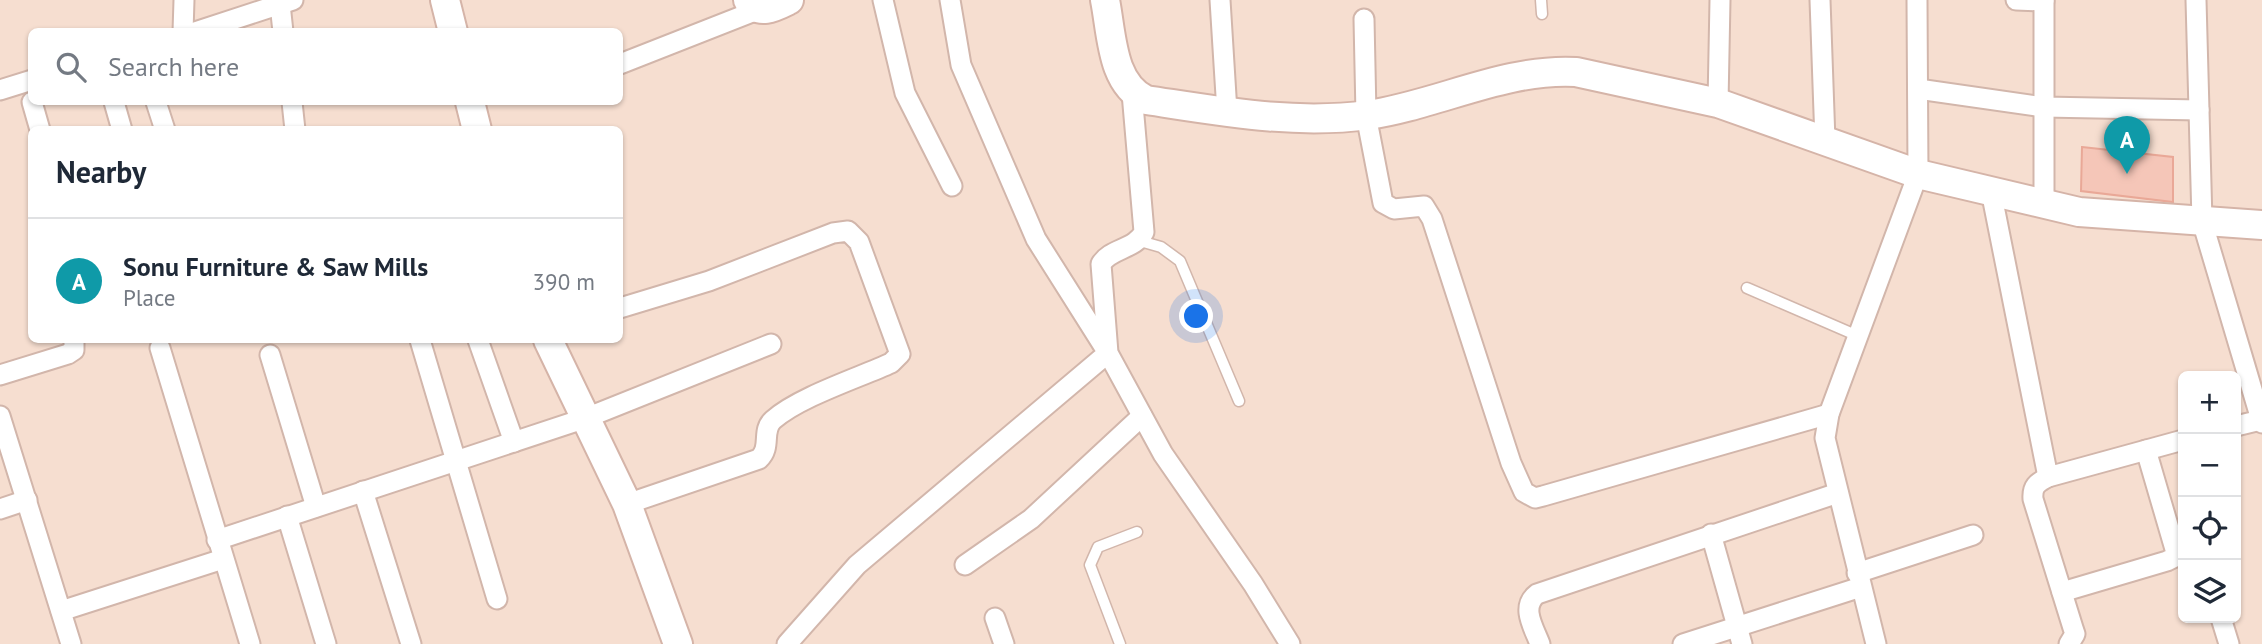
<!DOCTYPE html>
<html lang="en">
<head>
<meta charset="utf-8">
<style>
  :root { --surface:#fff; --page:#f6f6f7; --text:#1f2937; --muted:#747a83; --line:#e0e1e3; --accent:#7c3aed }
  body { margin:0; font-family:"PT Sans",sans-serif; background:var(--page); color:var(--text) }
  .controls { position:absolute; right:21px; bottom:21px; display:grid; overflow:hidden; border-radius:10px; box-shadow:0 2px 5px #0004 }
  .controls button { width:63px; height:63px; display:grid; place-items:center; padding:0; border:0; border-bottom:2px solid var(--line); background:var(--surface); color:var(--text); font:35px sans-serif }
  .you { position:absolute; left:1197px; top:317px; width:24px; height:24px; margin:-18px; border:5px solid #fff; border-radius:50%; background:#1a73e8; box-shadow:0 0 0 10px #1a73e833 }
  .badge { display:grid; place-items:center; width:46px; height:46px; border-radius:50%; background:var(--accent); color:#fff; font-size:23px; font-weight:700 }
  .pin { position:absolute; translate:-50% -58px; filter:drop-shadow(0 2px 4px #0008) }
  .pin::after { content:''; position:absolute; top:37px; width:24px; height:21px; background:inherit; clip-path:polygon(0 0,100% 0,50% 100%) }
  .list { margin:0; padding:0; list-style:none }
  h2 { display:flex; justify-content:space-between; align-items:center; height:91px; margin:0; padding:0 28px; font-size:30px }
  h2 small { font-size:23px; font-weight:400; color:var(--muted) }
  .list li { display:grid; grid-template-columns:46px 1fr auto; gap:21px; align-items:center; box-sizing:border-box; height:126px; padding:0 28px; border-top:2px solid var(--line) }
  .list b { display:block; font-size:26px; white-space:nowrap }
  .list p { margin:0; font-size:23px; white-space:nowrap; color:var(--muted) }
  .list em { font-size:23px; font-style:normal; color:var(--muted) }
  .icon { flex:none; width:38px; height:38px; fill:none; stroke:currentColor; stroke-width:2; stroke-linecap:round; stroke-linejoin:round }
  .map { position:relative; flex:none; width:2262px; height:644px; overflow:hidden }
  .search { position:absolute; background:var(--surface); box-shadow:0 2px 5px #0004; left:28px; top:28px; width:595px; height:77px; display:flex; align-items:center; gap:18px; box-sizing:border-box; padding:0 24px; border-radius:10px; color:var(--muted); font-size:26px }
  .panel { position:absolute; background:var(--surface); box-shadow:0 2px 5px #0004; left:28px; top:126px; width:595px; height:217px; border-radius:10px }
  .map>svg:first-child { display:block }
</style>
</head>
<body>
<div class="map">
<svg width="2262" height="644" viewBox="0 0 2262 644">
  <rect width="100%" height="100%" fill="#feeee2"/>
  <path fill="#f6ded0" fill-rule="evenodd" d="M 0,0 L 2262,0 L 2262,644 L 0,644 ZM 32,32 L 620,32 L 620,102 L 32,102 ZM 32,130 L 620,130 L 620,340 L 32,340 ZM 2183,376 L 2236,376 L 2236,618 L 2183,618 Z"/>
  <path fill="#f5c6b8" stroke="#e9a897" stroke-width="2" d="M 2082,147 L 2173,157 L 2173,202 L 2081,191 Z"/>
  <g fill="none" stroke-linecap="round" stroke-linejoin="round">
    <g stroke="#d2b6ab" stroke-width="13">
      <g id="lane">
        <path d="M 1541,0 L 1542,14"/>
        <path d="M 1140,241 L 1161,247 L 1180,261 L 1239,401"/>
        <path d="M 1747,288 L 1858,336"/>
        <path d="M 1120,644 L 1090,565 L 1098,547 L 1137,532"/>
      </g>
    </g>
    <g stroke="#d2b6ab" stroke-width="23">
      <g id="street">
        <path d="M 883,0 L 905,93 L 952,186"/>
        <path d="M 1220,0 L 1227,112"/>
        <path d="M 1820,0 L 1825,141"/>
        <path d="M 2016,0 L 2044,1"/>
        <path d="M 2196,0 L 2202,221 L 2262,423"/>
        <path d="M 280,4 L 283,32"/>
        <path d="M 1364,19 L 1366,115 L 1383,203 L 1394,209 L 1424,206 L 1432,219 L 1511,463 L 1524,492 L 1535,498 L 1543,496 L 1829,414"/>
        <path d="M 183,32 L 184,0"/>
        <path d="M 195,32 L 293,0"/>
        <path d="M 620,64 L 760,9"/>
        <path d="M 1918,89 L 2044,107 L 2199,110"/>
        <path d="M 0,90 L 32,80"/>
        <path d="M 1132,93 L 1144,232 C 1135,250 1110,248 1101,264 L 1108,353 L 1163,454 L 1253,584 L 1290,644"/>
        <path d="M 32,102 L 40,130"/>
        <path d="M 114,102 L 122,130"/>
        <path d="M 156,102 L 165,130"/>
        <path d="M 292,102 L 295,130"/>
        <path d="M 1718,103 L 1720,0"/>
        <path d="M 1991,191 L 2048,477 L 2183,440"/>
        <path d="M 2044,204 L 2044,0"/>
        <path d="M 620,308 L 709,281 L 833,233 L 848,231 L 859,242 L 900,354 L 891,363 C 858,378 799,397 773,420 C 761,431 772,447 759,459 L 627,504"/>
        <path d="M 420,340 L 497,599"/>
        <path d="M 478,340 L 514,442"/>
        <path d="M 160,348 L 250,644"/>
        <path d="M 270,355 L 316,507"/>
        <path d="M 0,375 L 68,354 L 74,350 L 74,340"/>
        <path d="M 0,416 L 71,644"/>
        <path d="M 2236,426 L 2261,420"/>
        <path d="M 2048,477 C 2037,483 2032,486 2033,499 L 2073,628 L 2075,634 L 2069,644"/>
        <path d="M 363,491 L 411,644"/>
        <path d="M 0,509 L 27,500"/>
        <path d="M 287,516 L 326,644"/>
        <path d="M 1711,534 L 1742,644"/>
        <path d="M 217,540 L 586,418 L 771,344"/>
        <path d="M 965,565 L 1031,519 L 1142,416"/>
        <path d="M 1857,573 L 1973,535"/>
        <path d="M 2062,592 L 2167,561 L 2177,556 L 2146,450"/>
        <path d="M 61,611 L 223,559"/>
        <path d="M 995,618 L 1004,644"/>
        <path d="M 2221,618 L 2229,644"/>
        <path d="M 787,644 L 857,565 L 1108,353 L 1036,239 L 961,65 L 950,0"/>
        <path d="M 1540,644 C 1534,628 1520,607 1537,594 L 1838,493"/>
        <path d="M 1683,644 L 1861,587"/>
        <path d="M 1876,644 L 1825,438 L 1829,414 L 1918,174 L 1917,0"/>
      </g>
    </g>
    <g stroke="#d5b4a8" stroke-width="32">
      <g id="secondary">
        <path d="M 445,0 L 453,32"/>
        <path d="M 748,0 C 759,16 775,7 789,0"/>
        <path d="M 1105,0 C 1112,35 1111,83 1146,100 C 1220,111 1293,125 1368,115 C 1437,105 1505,68 1576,72 L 1718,103 L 1918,174 L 2079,212 L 2262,225"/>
        <path d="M 470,102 L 477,130"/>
        <path d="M 548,340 L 627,504 L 678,644"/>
      </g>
    </g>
    <use href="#lane" stroke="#fff" stroke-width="10"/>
    <use href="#street" stroke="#fff" stroke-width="19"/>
    <use href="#secondary" stroke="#fff" stroke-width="28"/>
  </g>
</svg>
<div class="controls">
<button>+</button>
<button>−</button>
<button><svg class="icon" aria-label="locate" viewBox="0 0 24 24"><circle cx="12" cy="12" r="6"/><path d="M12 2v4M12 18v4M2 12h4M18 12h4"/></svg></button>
<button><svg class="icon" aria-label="layers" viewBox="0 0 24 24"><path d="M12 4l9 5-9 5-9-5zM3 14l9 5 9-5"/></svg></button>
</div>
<div class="you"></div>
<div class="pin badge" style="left:2127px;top:174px;background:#0f9aa8">A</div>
<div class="search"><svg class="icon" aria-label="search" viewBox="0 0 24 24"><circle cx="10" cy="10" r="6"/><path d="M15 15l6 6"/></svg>Search here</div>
<section class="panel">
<h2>Nearby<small></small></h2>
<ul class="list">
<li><span class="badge" style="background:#0f9aa8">A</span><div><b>Sonu Furniture &amp; Saw Mills</b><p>Place</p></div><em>390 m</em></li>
</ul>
</section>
</div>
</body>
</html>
